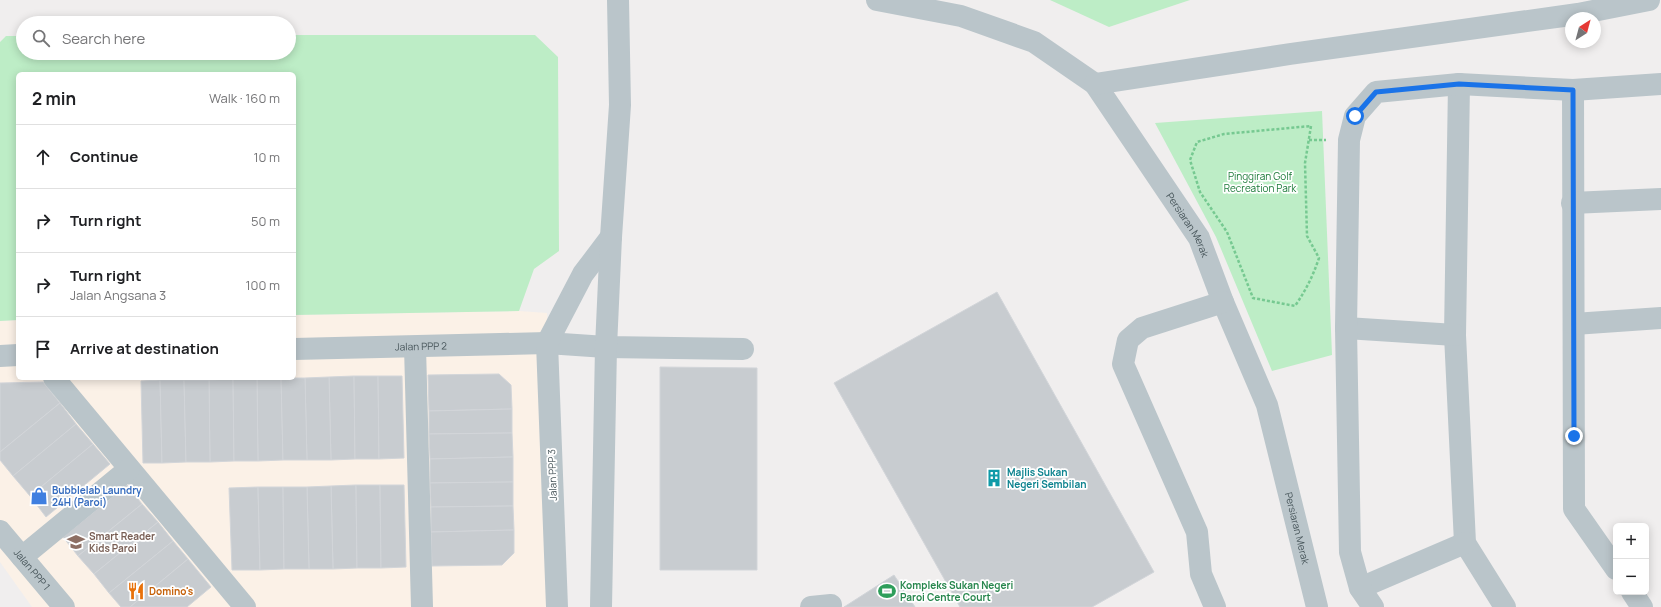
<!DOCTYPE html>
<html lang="en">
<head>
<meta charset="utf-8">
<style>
  :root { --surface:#fff; --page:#f2f2f2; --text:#202124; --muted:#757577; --line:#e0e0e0 }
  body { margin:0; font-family:Manrope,sans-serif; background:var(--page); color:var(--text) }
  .controls { position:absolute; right:12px; bottom:12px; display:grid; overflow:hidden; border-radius:6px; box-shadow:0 2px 10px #0003 }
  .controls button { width:36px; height:36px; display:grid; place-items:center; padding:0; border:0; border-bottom:1px solid var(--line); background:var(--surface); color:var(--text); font:20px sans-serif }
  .compass { position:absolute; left:1565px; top:12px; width:36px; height:36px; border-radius:50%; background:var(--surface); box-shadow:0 2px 10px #0003; rotate:36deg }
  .stop { position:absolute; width:12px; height:12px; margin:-9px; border:3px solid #1a73e8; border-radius:50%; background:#fff }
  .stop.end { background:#1a73e8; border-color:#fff; box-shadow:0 1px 4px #0008 }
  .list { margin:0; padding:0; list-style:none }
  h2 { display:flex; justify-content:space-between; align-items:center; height:52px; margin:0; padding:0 16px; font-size:17px }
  h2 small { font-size:13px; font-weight:400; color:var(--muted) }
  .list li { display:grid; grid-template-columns:26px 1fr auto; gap:12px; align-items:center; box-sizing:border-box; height:64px; padding:0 16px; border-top:1px solid var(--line) }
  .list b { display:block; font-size:15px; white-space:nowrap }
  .list p { margin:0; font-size:13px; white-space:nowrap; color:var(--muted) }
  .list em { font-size:13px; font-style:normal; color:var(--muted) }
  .icon { flex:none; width:22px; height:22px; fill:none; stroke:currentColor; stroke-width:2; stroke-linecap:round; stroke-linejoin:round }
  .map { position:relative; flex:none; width:1661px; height:607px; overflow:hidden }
  .search { position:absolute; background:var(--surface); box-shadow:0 2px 10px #0003; left:16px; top:16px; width:280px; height:44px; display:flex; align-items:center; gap:10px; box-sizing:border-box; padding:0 14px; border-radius:22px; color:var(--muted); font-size:15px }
  .panel { position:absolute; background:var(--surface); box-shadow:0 2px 10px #0003; left:16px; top:72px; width:280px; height:308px; border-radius:6px }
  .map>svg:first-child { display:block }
</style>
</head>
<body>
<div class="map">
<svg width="1661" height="607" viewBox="0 0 1661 607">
  <rect width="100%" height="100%" fill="#f0eeee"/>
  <path fill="#fbf1e7" d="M 519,311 L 547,313 L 557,607 L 32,607 L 0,562 L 0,321 L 18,320 L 18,378 L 294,378 L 294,315 Z"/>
  <g fill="#bdedc6">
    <path d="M 1050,0 L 1190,0 L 1109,27 Z"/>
    <path d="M 289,35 L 535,35 L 558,57 L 559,251 L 534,269 L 519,311 L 294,315 L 294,74 L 18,74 L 18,320 L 0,321 L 0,42 L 6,36 L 23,36 L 23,53 L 289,53 Z"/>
    <path d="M 1322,111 L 1332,355 L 1272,371 L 1216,237 L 1155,123 Z"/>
  </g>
  <g fill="#c8ccd0" stroke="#d2d5d9">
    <path d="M 997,292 L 1154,572 L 1092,607 L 960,607 L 834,383 Z"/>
    <path d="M 660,367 L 757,368 L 757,570 L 660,570 Z"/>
    <path d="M 499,374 L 511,385 L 512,409 L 429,411 L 428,375 Z"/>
    <path d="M 354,376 L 355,459 L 331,460 L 329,377 Z"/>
    <path d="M 354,376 L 378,376 L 379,459 L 355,459 Z"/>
    <path d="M 378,376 L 402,376 L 404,458 L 379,459 Z"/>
    <path d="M 329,377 L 331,460 L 307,460 L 305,378 Z"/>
    <path d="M 281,378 L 283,460 L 258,461 L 257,379 Z"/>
    <path d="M 281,378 L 305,378 L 307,460 L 283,460 Z"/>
    <path d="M 233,379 L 234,461 L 210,462 L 209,380 Z"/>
    <path d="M 233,379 L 257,379 L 258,461 L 234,461 Z"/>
    <path d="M 160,380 L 162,463 L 143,463 L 141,381 Z"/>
    <path d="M 160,380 L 184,380 L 186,462 L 162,463 Z"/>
    <path d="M 184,380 L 209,380 L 210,462 L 186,462 Z"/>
    <path d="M 43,382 L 60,403 L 0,452 L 0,383 Z"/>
    <path d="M 60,403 L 76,424 L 13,476 L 0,460 L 0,452 Z"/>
    <path d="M 512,409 L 512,433 L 429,434 L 429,411 Z"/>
    <path d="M 76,424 L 93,444 L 30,496 L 13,476 Z"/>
    <path d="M 512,433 L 513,457 L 430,459 L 429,434 Z"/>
    <path d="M 93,444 L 110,464 L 46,517 L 30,496 Z"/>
    <path d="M 513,457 L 513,482 L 430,483 L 430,459 Z"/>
    <path d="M 513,482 L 513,506 L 431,507 L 430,483 Z"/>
    <path d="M 127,485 L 142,504 L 78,556 L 63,537 Z"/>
    <path d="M 356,485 L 357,568 L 333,569 L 331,486 Z"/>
    <path d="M 356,485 L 380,485 L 381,568 L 357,568 Z"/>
    <path d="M 380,485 L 404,485 L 406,567 L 381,568 Z"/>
    <path d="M 331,486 L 333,569 L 309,569 L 307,487 Z"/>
    <path d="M 258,487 L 260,570 L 232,570 L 229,488 Z"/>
    <path d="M 258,487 L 283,487 L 284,569 L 260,570 Z"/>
    <path d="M 283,487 L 307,487 L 309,569 L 284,569 Z"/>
    <path d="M 142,504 L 158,522 L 94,574 L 78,556 Z"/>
    <path d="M 513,506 L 514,530 L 431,532 L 431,507 Z"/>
    <path d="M 158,522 L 173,541 L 109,593 L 94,574 Z"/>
    <path d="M 514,530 L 514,553 L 502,565 L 432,566 L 431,532 Z"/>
    <path d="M 173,541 L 188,559 L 130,607 L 121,607 L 109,593 Z"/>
    <path d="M 188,559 L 211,587 L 187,607 L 130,607 Z"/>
    <path d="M 894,575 L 915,607 L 844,607 Z"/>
  </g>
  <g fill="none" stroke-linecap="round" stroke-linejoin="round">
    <g stroke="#76c991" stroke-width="2.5" stroke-dasharray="3 2" stroke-linecap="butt">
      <path d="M 1311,126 L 1305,163 L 1307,236 L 1319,258 C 1313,276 1306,290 1295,306 L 1253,298 L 1227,232 L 1200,192 L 1190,160 L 1197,142 L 1224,134 Z"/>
      <path d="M 1309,140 L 1326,140"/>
    </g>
    <g stroke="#bac5ca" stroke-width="22">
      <path id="s1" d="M 877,0 L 961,16 L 1034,42 L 1095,84 L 1199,238 L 1223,302 L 1267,405 L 1317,607"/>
      <path d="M 1095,84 L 1290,54 L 1578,14 L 1649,0"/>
      <path d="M 1459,84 L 1455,335 L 1465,543 L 1505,607"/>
      <path d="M 1573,90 L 1574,509 L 1616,569"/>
      <path d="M 1572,203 L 1661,199"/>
      <path d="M 1574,324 L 1661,318"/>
      <path d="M 1346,328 L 1455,335"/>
      <path d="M 415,347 L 422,607"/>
      <path id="s2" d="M 294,349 L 547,343 L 606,347 L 743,349"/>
      <path d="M 0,356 L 18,355"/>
      <path d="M 54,378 L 245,607"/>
      <path id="s3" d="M 0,531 L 64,607"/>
      <path d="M 22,557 L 129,469"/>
      <path d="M 1360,588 L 1465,543"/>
      <path d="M 1632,592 L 1642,607"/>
      <path d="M 557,607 L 547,343 L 583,274 L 611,237"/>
      <path d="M 601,607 L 606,347 L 611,237 L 620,105 L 618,0"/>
      <path d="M 811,607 L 831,605"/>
      <path d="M 1215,607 L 1201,574 L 1197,532 L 1123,364 L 1128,340 L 1142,328 L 1223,302"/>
      <path d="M 1373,607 L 1360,588 L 1350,552 L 1346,328 L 1349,140 L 1355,116 L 1376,92 L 1459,84 L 1573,90 L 1661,84"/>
    </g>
  </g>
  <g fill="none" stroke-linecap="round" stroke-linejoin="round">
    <path stroke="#1a73e8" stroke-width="5" d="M 1355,116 L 1376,92 L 1459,84 L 1573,90 L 1574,436"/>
  </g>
  <defs>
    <g id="building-bare" transform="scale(1.38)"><path d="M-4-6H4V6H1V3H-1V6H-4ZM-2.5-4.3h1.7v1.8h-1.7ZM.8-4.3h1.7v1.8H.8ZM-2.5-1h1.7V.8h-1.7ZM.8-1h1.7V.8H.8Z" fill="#0f9aa8" stroke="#fff" stroke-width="2.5" paint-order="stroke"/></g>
    <g id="shop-bare" transform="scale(1.38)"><path d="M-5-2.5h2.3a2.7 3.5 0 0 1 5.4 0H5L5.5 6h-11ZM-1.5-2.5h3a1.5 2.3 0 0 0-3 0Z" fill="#3f7fe0" stroke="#fff" stroke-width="2.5" paint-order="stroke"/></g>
    <g id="school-bare" transform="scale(1.38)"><path d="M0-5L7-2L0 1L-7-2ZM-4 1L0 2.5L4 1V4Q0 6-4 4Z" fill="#8d6e63" stroke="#fff" stroke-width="2.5" paint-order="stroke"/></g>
    <g id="restaurant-bare" transform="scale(1.38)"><path d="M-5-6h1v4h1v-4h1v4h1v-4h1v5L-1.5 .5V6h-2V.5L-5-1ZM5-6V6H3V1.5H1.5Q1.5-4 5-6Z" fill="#e8710a" stroke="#fff" stroke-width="2.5" paint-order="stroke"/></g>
    <g id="stadium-bare" transform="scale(1.38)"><path d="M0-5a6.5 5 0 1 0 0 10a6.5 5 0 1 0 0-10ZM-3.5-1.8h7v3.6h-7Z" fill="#2e9e5b" stroke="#fff" stroke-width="2.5" paint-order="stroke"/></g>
  </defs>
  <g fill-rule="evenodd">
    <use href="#building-bare" x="994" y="478"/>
    <use href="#shop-bare" x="39" y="496"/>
    <use href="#school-bare" x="76" y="542"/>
    <use href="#restaurant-bare" x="136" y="591"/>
    <use href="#stadium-bare" x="887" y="591"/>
  </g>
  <g text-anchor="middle" stroke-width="3.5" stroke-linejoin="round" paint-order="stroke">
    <g font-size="10" fill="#1a7937" stroke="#fff">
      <text x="1260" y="180">Pinggiran Golf<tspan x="1260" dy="12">Recreation Park</tspan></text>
    </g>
    <g font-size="10" fill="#47555a" stroke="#fff">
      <text dy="4" stroke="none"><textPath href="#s1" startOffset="406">Persiaran Merak</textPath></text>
      <text dy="4" stroke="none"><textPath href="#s2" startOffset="127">Jalan PPP 2</textPath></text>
      <text transform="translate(552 475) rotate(-92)" y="4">Jalan PPP 3</text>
      <text dy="4" stroke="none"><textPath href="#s1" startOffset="730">Persiaran Merak</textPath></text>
      <text dy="4" stroke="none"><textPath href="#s3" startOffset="50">Jalan PPP 1</textPath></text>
    </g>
    <g font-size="10" font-weight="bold" fill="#0d838f" stroke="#fff" text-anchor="start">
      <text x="1007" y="476">Majlis Sukan<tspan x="1007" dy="12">Negeri Sembilan</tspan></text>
    </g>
    <g font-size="10" font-weight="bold" fill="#366cbe" stroke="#fff" text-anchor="start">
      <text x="52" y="494">Bubblelab Laundry<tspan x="52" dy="12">24H (Paroi)</tspan></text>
    </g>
    <g font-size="10" font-weight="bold" fill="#785e54" stroke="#fff" text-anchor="start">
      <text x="89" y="540">Smart Reader<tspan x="89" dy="12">Kids Paroi</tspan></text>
    </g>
    <g font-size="10" font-weight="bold" fill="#27864d" stroke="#fff" text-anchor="start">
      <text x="900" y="589">Kompleks Sukan Negeri<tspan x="900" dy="12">Paroi Centre Court</tspan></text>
    </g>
    <g font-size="10" font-weight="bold" fill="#c56008" stroke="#fff" text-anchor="start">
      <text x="149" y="595">Domino's</text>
    </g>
  </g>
</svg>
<div class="controls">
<button>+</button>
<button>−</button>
</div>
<svg class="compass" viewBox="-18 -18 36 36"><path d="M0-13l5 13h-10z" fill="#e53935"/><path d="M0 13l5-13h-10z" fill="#757577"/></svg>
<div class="stop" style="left:1355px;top:116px"></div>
<div class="stop end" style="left:1574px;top:436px"></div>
<div class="search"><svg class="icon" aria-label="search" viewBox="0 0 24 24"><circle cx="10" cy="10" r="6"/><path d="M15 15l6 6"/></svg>Search here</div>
<section class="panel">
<h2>2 min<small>Walk · 160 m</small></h2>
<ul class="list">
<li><svg class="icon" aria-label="ahead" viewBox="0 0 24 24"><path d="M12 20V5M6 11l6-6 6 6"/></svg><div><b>Continue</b></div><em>10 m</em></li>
<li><svg class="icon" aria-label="right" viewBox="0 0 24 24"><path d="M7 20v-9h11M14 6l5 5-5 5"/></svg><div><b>Turn right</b></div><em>50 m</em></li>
<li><svg class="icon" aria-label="right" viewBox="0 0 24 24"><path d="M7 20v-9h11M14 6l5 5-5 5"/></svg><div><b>Turn right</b><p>Jalan Angsana 3</p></div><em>100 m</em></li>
<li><svg class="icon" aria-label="arrive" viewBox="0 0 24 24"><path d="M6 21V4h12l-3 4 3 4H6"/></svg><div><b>Arrive at destination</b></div></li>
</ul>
</section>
</div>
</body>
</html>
